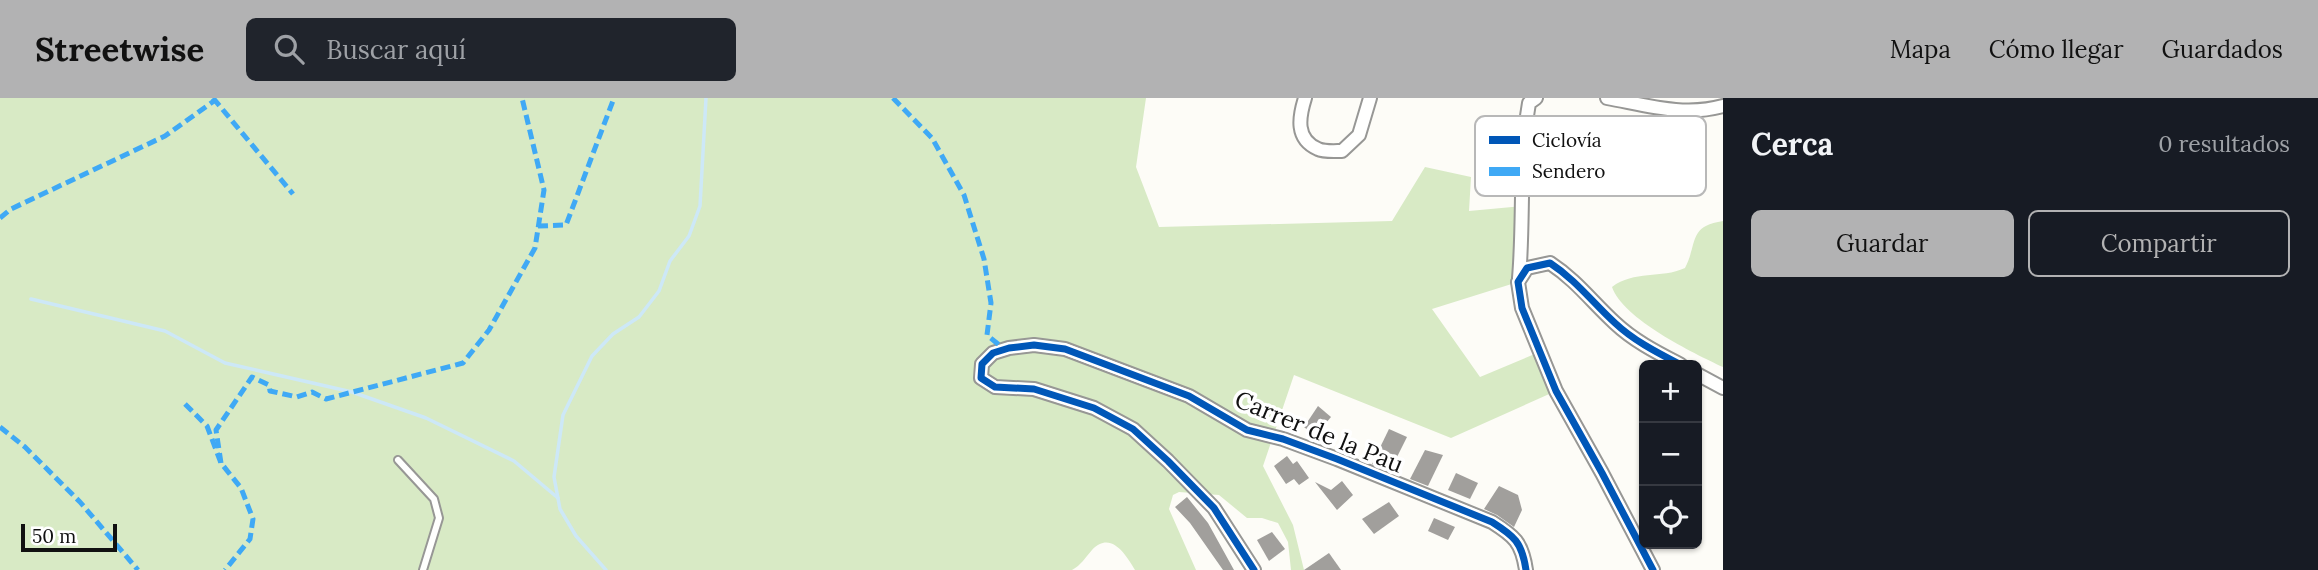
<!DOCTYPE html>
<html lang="es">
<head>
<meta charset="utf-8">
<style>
  :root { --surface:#171b24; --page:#20242c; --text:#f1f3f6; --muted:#9ea1a6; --line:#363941; --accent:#b2b2b3 }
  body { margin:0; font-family:Lora,serif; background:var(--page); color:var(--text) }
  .controls { position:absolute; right:21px; bottom:21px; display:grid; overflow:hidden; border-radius:10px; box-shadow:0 2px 5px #0004 }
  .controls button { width:63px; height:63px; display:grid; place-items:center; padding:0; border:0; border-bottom:2px solid var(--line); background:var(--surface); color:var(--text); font:35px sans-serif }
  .scale { position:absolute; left:21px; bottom:18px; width:96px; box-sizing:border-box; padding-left:7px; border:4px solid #111; border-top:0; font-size:19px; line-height:24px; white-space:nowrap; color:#111; -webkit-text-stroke:5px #fff; paint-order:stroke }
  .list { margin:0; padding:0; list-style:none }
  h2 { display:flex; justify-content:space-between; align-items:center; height:91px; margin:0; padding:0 28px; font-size:30px }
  h2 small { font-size:23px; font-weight:400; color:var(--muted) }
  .actions { display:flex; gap:14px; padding:21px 28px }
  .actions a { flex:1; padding:16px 0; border:2px solid var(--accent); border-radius:10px; text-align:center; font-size:24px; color:var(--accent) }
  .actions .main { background:var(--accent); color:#111 }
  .icon { flex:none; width:38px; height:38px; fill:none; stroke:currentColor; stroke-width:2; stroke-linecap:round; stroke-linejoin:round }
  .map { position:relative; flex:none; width:1723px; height:472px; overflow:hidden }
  header { display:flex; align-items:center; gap:42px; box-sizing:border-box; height:98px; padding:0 35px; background:var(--accent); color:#111 }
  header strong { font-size:33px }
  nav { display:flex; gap:38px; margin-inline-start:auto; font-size:24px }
  .search { width:490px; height:63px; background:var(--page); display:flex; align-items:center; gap:18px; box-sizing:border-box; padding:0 24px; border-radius:10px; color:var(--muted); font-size:26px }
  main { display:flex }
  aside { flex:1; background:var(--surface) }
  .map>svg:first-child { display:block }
</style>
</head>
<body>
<header>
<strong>Streetwise</strong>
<div class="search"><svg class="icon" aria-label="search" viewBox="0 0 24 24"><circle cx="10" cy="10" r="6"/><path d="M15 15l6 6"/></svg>Buscar aquí</div>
<nav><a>Mapa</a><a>Cómo llegar</a><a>Guardados</a></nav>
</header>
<main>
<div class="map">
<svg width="1723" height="472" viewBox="0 0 1723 472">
  <rect width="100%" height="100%" fill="#fdfcf7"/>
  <g fill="#d8eac5">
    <path d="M 0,0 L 1146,0 L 1136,69 L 1159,129 L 1392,123 L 1425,69 L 1471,79 L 1469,113 L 1523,108 L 1518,184 L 1432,211 L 1480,279 L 1537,255 L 1556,293 L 1451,340 L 1294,277 L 1263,368 L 1293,427 L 1304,472 L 1291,472 L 1288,444 L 1278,425 L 1262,420 L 1247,420 L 1219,397 L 1179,394 L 1173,397 L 1169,411 L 1196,472 L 1135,472 C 1126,457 1111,432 1092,452 C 1085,460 1081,467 1072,472 L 0,472 Z"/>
    <path d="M 1723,123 L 1723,269 C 1693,255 1623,221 1612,189 C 1634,172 1661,181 1685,170 C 1698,145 1688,128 1723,123 Z"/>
  </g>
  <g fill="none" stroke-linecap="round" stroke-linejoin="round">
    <g stroke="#cde8f7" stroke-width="3.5">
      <path d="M 31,201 L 165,233 L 225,265 L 352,294 L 426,320 L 514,363 L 558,400"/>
      <path d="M 606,472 L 576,438 L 560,411 L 554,379 L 563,317 L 592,258 L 613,236 L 639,219 L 659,193 L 670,163 L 689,138 L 700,108 L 706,0"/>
    </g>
  </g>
  <g fill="#a19f9c">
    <path d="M 1318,308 L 1331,319 L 1315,338 L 1304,329 Z"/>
    <path d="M 1389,331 L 1407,339 L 1390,373 L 1372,366 Z"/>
    <path d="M 1425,352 L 1443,357 L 1428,388 L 1410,381 Z"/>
    <path d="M 1287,358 L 1293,366 L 1297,363 L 1309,380 L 1299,387 L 1294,381 L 1286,386 L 1274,368 Z"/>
    <path d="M 1456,375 L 1478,385 L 1470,401 L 1448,392 Z"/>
    <path d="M 1342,383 L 1353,397 L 1337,412 L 1315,384 L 1331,392 Z"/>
    <path d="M 1499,388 L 1518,397 L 1522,412 L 1514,429 L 1497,417 L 1484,411 Z"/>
    <path d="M 1187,399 L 1208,425 L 1234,472 L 1223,472 L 1190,425 L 1175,409 Z"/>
    <path d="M 1389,404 L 1399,418 L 1374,436 L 1362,421 Z"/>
    <path d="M 1434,420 L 1455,429 L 1448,442 L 1428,433 Z"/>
    <path d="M 1272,434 L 1285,451 L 1269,463 L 1257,442 Z"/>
    <path d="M 1329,455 L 1341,472 L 1304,472 Z"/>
  </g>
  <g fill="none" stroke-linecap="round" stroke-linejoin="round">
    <g stroke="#979795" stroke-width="10">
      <path id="service" d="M 398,362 L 434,401 L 439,420 L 423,472"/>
    </g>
    <g stroke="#979795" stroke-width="16">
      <g id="minor">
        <path d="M 1305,0 C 1299,19 1295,41 1318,51 C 1324,54 1335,53 1342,53 L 1359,37 L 1370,0"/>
        <path d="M 1607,0 C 1646,7 1684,19 1723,8"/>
        <path d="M 1519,180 C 1524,122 1519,63 1529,5 L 1536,0"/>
        <path d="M 1697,276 L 1723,290"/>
        <path d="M 1254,472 L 1214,410 L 1168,363 L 1133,331 L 1094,310 L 1034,291 L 995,289 L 981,280 L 982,266 L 993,255 L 1009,250 L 1034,247 L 1065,251 L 1189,298 L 1247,332 L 1283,341 L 1337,361 L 1492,424 C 1514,438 1522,444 1526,472"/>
        <path d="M 1653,472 L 1602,375 L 1556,293 L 1522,210 L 1518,184 L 1527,170 L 1550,165 C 1576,182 1593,205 1615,225 C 1634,243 1658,255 1681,267"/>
      </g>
    </g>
    <use href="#service" stroke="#fffffe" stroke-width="6"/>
    <use href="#minor" stroke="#fffffe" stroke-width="12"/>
    <g stroke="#3fa9f5" stroke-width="5" stroke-dasharray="10 5" stroke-linecap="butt">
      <path d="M 213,0 L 293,96"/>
      <path d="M 893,0 L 932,40 L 964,97 L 984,161 L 991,205 L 987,237 L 1004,251"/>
      <path d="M 0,120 L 11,111 L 165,38 L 214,3"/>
      <path d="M 538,128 L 566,127 L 614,0"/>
      <path d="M 185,306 L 207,328 L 221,365 L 241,390 L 253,421 L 250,441 L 225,472"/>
      <path d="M 0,329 L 25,349 L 80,404 L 138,472"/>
      <path d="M 221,365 L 216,332 L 252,279 L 269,287 L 270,293 L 297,299 L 312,294 L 326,301 L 463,265 L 489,232 L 535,150 L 544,92 L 522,0"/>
    </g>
    <g stroke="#fff" stroke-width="11">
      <g id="cycleway">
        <path d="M 1254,472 L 1214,410 L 1168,363 L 1133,331 L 1094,310 L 1034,291 L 995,289 L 981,280 L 982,266 L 993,255 L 1009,250 L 1034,247 L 1065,251 L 1189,298 L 1247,332 L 1283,341 L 1337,361 L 1492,424 C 1514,438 1522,444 1526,472"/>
        <path d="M 1653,472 L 1602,375 L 1556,293 L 1522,210 L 1518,184 L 1527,170 L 1550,165 C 1576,182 1593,205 1615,225 C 1634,243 1658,255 1681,267"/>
      </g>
    </g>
    <use href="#cycleway" stroke="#0057b8" stroke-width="7"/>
  </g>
  <g text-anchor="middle" stroke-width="7" stroke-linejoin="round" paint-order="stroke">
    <g font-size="24" fill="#111" stroke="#fff">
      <text transform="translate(1319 334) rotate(22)" y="8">Carrer de la Pau</text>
    </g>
  </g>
  <rect x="1475" y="18" width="231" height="80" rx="10" fill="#fff" stroke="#b8b8b8" stroke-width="2"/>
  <rect x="1489" y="38" width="31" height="8" fill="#0057b8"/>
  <rect x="1489" y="69" width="31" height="9" fill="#3fa9f5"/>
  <g font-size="19" fill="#111">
    <text x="1532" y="49">Ciclovía</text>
    <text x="1532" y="80">Sendero</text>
  </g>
</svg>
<div class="controls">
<button>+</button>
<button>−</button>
<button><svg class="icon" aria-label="locate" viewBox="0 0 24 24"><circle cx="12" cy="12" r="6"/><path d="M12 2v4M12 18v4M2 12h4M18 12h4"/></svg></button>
</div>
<div class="scale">50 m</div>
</div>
<aside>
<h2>Cerca<small>0 resultados</small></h2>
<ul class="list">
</ul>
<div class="actions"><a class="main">Guardar</a><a>Compartir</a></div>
</aside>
</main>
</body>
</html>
